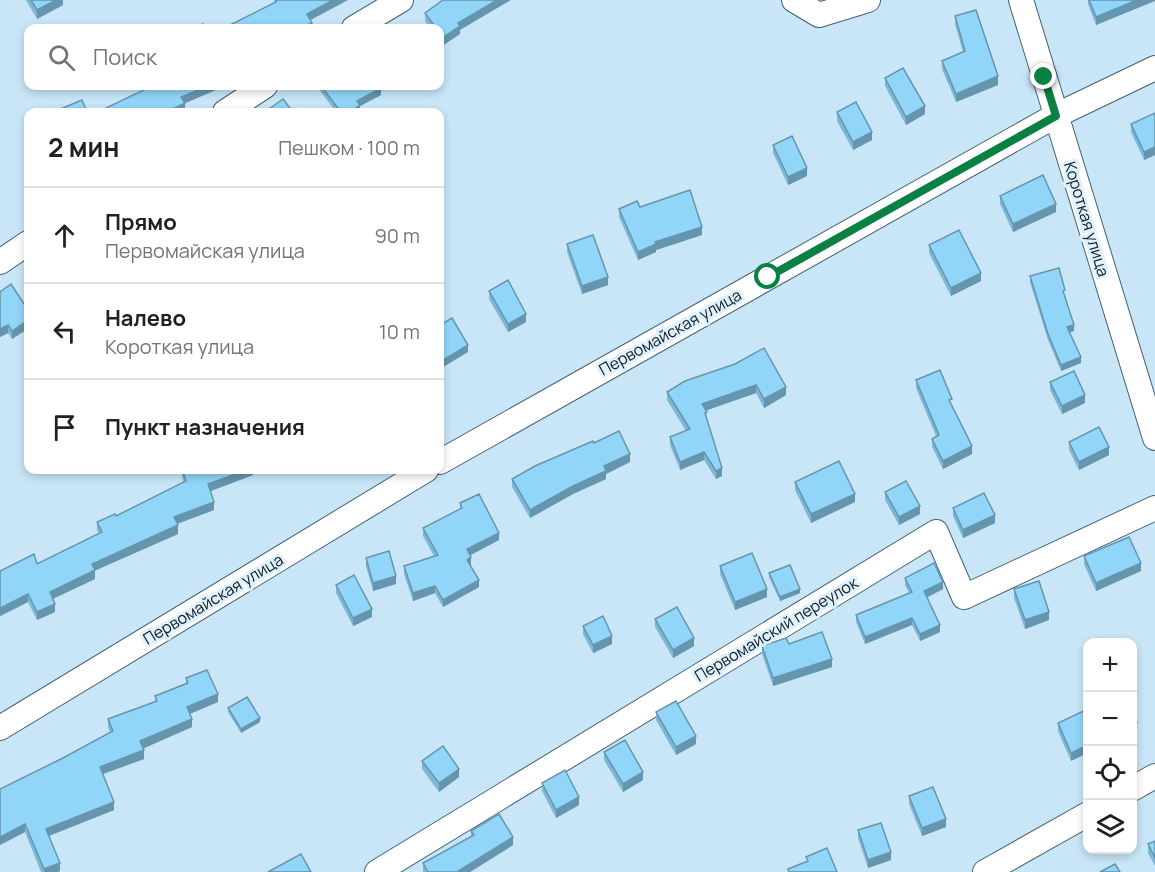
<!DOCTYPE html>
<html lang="ru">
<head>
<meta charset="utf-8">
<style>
  :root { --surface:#fff; --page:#f6f6f6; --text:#202124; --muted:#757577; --line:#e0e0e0 }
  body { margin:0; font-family:Manrope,sans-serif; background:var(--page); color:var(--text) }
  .controls { position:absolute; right:18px; bottom:18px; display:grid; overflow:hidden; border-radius:12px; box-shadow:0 3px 9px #0003 }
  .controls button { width:54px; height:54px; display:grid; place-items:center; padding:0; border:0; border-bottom:2px solid var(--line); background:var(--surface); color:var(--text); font:30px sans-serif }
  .stop { position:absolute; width:18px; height:18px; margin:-14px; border:4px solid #0b8043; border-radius:50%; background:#fff }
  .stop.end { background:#0b8043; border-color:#fff; box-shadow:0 2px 6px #0008 }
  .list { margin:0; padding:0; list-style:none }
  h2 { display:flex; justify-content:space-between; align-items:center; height:78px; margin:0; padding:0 24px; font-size:26px }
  h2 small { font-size:20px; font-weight:400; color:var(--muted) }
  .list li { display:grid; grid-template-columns:39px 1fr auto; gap:18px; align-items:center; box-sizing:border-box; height:96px; padding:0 24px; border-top:2px solid var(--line) }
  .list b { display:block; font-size:22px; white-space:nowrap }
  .list p { margin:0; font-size:20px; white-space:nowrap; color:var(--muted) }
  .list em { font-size:20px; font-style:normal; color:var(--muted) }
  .icon { flex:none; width:33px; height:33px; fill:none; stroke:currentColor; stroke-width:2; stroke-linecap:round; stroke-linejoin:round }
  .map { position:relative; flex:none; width:1155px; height:872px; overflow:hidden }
  .search { position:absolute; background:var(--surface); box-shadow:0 3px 9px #0003; left:24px; top:24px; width:420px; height:66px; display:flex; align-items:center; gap:15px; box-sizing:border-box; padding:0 21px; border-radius:12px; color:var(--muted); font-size:22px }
  .panel { position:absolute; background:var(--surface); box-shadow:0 3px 9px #0003; left:24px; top:108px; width:420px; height:366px; border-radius:12px }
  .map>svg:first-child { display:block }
</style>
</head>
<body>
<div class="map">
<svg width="1155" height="872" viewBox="0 0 1155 872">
  <rect width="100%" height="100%" fill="#c8e6f7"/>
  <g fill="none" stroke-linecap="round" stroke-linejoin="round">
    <g stroke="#45606f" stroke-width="26">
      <g id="street">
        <path d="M 794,0 L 819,15 L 868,0"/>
        <path d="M 1021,0 L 1155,438"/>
        <path d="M 354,28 L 401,0"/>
        <path d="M 225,112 L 265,86"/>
        <path d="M 0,262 L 28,243"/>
        <path d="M 440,462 L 1055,116 L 1155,68"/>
        <path d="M 0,728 L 426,470"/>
        <path d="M 1132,789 L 1155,776"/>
        <path d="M 377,872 L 936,532 L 964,597 L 1155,508"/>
        <path d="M 985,872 L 1088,814"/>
      </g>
    </g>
    <use href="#street" stroke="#fff" stroke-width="24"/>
  </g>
  <g fill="#7db7d6">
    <path d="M 26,0 L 63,0 L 63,5 L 37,19 Z"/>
    <path d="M 1088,0 L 1155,0 L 1096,25 L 1088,4 Z"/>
    <path d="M 425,13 L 460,30 L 460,34 L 442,46 L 440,42 L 440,28 L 430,28 L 425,21 Z"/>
    <path d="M 955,16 L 998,85 L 956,102 L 942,69 L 942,61 L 963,52 L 955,24 Z"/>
    <path d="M 885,78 L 925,114 L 906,125 L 885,86 Z"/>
    <path d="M 142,86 L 225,86 L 185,103 L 185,111 L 183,112 L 106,112 L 106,108 L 144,90 Z"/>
    <path d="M 318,86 L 380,86 L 381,95 L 360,106 L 360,112 L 336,112 L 318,88 Z"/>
    <path d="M 837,112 L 872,140 L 853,150 L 837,121 Z"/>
    <path d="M 1155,113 L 1155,155 L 1144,160 L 1131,132 L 1131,124 Z"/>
    <path d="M 773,145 L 807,176 L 788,185 L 773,153 Z"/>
    <path d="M 28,172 L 28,184 L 27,181 L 27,173 Z"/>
    <path d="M 1000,196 L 1056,212 L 1013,232 L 1000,204 Z"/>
    <path d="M 640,207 L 702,235 L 656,250 L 656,252 L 638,260 L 619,217 L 619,209 Z"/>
    <path d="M 567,244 L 608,285 L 582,294 L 567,252 Z"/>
    <path d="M 929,245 L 981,281 L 951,296 L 929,253 Z"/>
    <path d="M 1030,276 L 1065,296 L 1074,331 L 1070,332 L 1081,363 L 1061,371 L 1048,340 L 1030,282 Z"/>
    <path d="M 489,291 L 526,322 L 508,332 L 489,299 Z"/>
    <path d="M 0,292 L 28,310 L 12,339 L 8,333 L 0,337 Z"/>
    <path d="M 735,364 L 786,395 L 764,408 L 756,393 L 706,410 L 707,420 L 722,476 L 716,479 L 704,460 L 680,470 L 670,445 L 670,437 L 686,431 L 667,400 L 667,392 Z"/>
    <path d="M 916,380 L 952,407 L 972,454 L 943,469 L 932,447 L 932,439 L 936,436 L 916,388 Z"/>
    <path d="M 1050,382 L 1085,403 L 1062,414 L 1050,390 Z"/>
    <path d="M 1069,442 L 1109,455 L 1079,470 L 1069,450 Z"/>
    <path d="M 594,443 L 630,462 L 606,474 L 606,479 L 573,494 L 530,518 L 512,487 L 512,479 Z"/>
    <path d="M 182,470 L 258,470 L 253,472 L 253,475 L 211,491 L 214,510 L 177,524 L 178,534 L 95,570 L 95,579 L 53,599 L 55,612 L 37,620 L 28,602 L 0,616 L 0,571 L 37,564 L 99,534 L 97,530 L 97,522 L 116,516 L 184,483 L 182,477 Z"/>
    <path d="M 795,482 L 855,502 L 811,523 L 795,490 Z"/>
    <path d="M 885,492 L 920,514 L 899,525 L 885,500 Z"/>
    <path d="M 460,503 L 499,540 L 470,555 L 470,565 L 479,587 L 443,607 L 435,593 L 413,601 L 404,574 L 404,566 L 434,556 L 423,536 L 423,528 L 460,509 Z"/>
    <path d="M 953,508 L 995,523 L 963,538 L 953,516 Z"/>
    <path d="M 1084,556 L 1141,571 L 1096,591 L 1084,564 Z"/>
    <path d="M 366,558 L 396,584 L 373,591 L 366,566 Z"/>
    <path d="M 720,566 L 767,597 L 735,610 L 720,574 Z"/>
    <path d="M 769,573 L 800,593 L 780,601 L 769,577 Z"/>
    <path d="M 905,578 L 943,589 L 927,597 L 940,632 L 920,641 L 912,625 L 865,644 L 856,622 L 856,615 L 909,593 L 905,585 Z"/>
    <path d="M 336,585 L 372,617 L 353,626 L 336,593 Z"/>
    <path d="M 1014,589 L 1049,620 L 1025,629 L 1014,598 Z"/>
    <path d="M 655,619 L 694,646 L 673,658 L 655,627 Z"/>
    <path d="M 583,626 L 612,644 L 593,653 L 583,634 Z"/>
    <path d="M 789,644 L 832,667 L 773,686 L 762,654 L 762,646 Z"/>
    <path d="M 186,678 L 218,702 L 190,714 L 192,727 L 143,748 L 144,759 L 103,774 L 114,810 L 49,836 L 60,871 L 58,872 L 41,872 L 25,832 L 0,845 L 0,789 L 61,759 L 110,732 L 108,727 L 108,719 L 155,702 L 155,696 L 186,683 Z"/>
    <path d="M 228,708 L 260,722 L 241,733 L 228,712 Z"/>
    <path d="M 1088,709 L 1071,761 L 1058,731 L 1058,723 Z"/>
    <path d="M 656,712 L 696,744 L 676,755 L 656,720 Z"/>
    <path d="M 604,752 L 643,780 L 623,792 L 604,760 Z"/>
    <path d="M 422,761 L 459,777 L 439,792 L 422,769 Z"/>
    <path d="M 542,783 L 579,805 L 556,818 L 542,791 Z"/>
    <path d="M 909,796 L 946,827 L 922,836 L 909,804 Z"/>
    <path d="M 858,830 L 891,860 L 868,868 L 858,838 Z"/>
    <path d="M 471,831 L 513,845 L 470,872 L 423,872 L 423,863 L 471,837 Z"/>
    <path d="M 1155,841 L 1155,866 L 1148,853 L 1148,844 Z"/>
  </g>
  <g fill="#6695ae">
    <path d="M 56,0 L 63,0 L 63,5 L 37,19 L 37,10 Z"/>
    <path d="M 333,0 L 348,0 L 307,22 L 307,14 Z"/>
    <path d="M 497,0 L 511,0 L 460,30 L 460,34 L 442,46 L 442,38 L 458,23 Z"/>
    <path d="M 1137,0 L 1155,0 L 1155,1 L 1096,25 L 1096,17 Z"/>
    <path d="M 312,23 L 312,28 L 299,28 Z"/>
    <path d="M 998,76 L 998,85 L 956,102 L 956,94 Z"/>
    <path d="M 208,86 L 225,86 L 181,105 L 181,97 Z"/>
    <path d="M 381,88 L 381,95 L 360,106 L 360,112 L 350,112 L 357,101 Z"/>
    <path d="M 185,103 L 185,111 L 183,112 L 167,112 Z"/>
    <path d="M 925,106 L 925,114 L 906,125 L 906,117 Z"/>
    <path d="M 872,132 L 872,140 L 853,150 L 853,142 Z"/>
    <path d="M 1155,147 L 1155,155 L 1144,160 L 1144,152 Z"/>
    <path d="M 807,168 L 807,176 L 788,185 L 788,177 Z"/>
    <path d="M 1056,204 L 1056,212 L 1013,232 L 1013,224 Z"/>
    <path d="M 702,227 L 702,235 L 656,250 L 656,252 L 638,260 L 638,252 L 655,242 Z"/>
    <path d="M 981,273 L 981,281 L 951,296 L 951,288 Z"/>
    <path d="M 608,277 L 608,285 L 582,294 L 582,286 Z"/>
    <path d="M 526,314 L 526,322 L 508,332 L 508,324 Z"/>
    <path d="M 28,320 L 28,329 L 12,339 L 12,331 Z"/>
    <path d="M 8,325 L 8,333 L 0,337 L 0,329 Z"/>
    <path d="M 1074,325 L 1074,331 L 1067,333 L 1067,327 Z"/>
    <path d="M 468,345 L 468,352 L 440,369 L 440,362 Z"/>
    <path d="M 1081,357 L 1081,363 L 1061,371 L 1061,365 Z"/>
    <path d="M 756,385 L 756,393 L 702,412 L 702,404 Z"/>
    <path d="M 786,387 L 786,395 L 764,408 L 764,399 Z"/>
    <path d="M 1085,395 L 1085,403 L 1062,414 L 1062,406 Z"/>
    <path d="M 972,446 L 972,454 L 943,469 L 943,461 Z"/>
    <path d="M 1109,447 L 1109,455 L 1079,470 L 1079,462 Z"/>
    <path d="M 704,452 L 704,460 L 680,470 L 680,462 Z"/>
    <path d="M 630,454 L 630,462 L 606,474 L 606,479 L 573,494 L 530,518 L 530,510 L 604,466 Z"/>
    <path d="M 722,468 L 722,476 L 716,479 L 716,471 Z"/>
    <path d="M 247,470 L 258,470 L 253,472 L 253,475 L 208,492 L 208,484 Z"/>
    <path d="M 855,494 L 855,502 L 811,523 L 811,514 Z"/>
    <path d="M 214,502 L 214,510 L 174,525 L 174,517 Z"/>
    <path d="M 920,506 L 920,514 L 899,525 L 899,517 Z"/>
    <path d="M 995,515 L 995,523 L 963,538 L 963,530 Z"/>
    <path d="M 178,525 L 178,534 L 92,572 L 92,564 Z"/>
    <path d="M 499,533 L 499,540 L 467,557 L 467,549 Z"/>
    <path d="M 471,557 L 471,565 L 467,567 L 467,560 Z"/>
    <path d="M 1141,563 L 1141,571 L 1096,591 L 1096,583 Z"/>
    <path d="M 95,570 L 95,579 L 50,600 L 50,592 Z"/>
    <path d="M 396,576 L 396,584 L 373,591 L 373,583 Z"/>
    <path d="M 479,580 L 479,587 L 443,607 L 443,600 Z"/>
    <path d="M 943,582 L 943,589 L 924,599 L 924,591 Z"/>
    <path d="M 435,586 L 435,593 L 413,601 L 413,593 Z"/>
    <path d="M 767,589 L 767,597 L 735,610 L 735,602 Z"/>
    <path d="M 800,589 L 800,593 L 780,601 L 780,597 Z"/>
    <path d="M 28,594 L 28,602 L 0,616 L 0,608 Z"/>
    <path d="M 55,604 L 55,612 L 37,620 L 37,612 Z"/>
    <path d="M 372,609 L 372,617 L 353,626 L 353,618 Z"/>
    <path d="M 1049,612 L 1049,620 L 1025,629 L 1025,620 Z"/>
    <path d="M 912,618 L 912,625 L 865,644 L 865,637 Z"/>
    <path d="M 940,625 L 940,632 L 920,641 L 920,634 Z"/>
    <path d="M 612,636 L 612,644 L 593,653 L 593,645 Z"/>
    <path d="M 694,638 L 694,646 L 673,658 L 673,650 Z"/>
    <path d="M 832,659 L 832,667 L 773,686 L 773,678 Z"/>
    <path d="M 218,694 L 218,702 L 187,715 L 187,707 Z"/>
    <path d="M 260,718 L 260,722 L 241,733 L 241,729 Z"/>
    <path d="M 192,719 L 192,727 L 140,750 L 140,741 Z"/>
    <path d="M 1137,722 L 1137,730 L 1132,732 L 1132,724 Z"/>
    <path d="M 696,736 L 696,744 L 676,755 L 676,747 Z"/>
    <path d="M 1088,745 L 1088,753 L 1071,761 L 1071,753 Z"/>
    <path d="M 144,750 L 144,759 L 100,775 L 100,767 Z"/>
    <path d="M 459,769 L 459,777 L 439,792 L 439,783 Z"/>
    <path d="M 643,772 L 643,780 L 623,792 L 623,784 Z"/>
    <path d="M 579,797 L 579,805 L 556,818 L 556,810 Z"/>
    <path d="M 114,802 L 114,810 L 46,837 L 46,829 Z"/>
    <path d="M 946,819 L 946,827 L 922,836 L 922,828 Z"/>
    <path d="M 25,824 L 25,832 L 0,845 L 0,837 Z"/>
    <path d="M 513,837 L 513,845 L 470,872 L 457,872 Z"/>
    <path d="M 891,852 L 891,860 L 868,868 L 868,860 Z"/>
    <path d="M 60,863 L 60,871 L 58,872 L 44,872 L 44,869 Z"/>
  </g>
  <g fill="#91d5f9" stroke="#6695ae" stroke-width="1.5">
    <path d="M 31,0 L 56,0 L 37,10 Z"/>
    <path d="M 275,0 L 333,0 L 307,14 L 312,23 L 299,28 L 224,28 L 276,2 Z"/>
    <path d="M 443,0 L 497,0 L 458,23 L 460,26 L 442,38 L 440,34 L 440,28 L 436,28 L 425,13 Z"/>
    <path d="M 1089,0 L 1137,0 L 1096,17 Z"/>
    <path d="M 976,10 L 998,76 L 956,94 L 942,61 L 965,51 L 955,16 Z"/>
    <path d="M 203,24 L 205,28 L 193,28 Z"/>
    <path d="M 903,68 L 925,106 L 906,117 L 885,78 Z"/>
    <path d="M 147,86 L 208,86 L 181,97 L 185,103 L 167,112 L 108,112 L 106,108 L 148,88 Z"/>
    <path d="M 321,86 L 380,86 L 381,88 L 357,101 L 360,105 L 350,112 L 341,112 Z"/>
    <path d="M 283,99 L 293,112 L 265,112 Z"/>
    <path d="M 82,100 L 87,112 L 62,112 L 60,109 Z"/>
    <path d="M 856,102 L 872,132 L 853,142 L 837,112 Z"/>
    <path d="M 1155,113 L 1155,147 L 1144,152 L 1131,124 Z"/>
    <path d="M 792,136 L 807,168 L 788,177 L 773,145 Z"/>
    <path d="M 1043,175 L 1056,204 L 1013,224 L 1000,196 Z"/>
    <path d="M 690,190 L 702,227 L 655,242 L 656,244 L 638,252 L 619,209 L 637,201 L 640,207 Z"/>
    <path d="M 959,230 L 981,273 L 951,288 L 929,245 Z"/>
    <path d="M 593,235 L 608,277 L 582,286 L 567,244 Z"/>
    <path d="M 1059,268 L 1065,290 L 1063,291 L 1074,325 L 1067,327 L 1081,357 L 1061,365 L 1048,334 L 1030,276 Z"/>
    <path d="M 508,280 L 526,314 L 508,324 L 489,291 Z"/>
    <path d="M 11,284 L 28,310 L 28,320 L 12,331 L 8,325 L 0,329 L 0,292 Z"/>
    <path d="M 452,318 L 468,345 L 440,362 L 440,325 Z"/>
    <path d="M 764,348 L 786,387 L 764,399 L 756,385 L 702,404 L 707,412 L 705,413 L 722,468 L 716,471 L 704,452 L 680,462 L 670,437 L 690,429 L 667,392 L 685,381 L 735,364 Z"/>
    <path d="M 940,370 L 952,399 L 949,400 L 972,446 L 943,461 L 932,439 L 939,435 L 916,380 Z"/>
    <path d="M 1074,371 L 1085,395 L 1062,406 L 1050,382 Z"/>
    <path d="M 1099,427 L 1109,447 L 1079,462 L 1069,442 Z"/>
    <path d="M 619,431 L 630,454 L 604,466 L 606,471 L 573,486 L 530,510 L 512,479 L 535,466 L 593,441 L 594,443 Z"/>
    <path d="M 839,461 L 855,494 L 811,514 L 795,482 Z"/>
    <path d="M 182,470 L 247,470 L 208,484 L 214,502 L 174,517 L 178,525 L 92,564 L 95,570 L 50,592 L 55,604 L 37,612 L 28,594 L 0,608 L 0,571 L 34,554 L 37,564 L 102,532 L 97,522 L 115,514 L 116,516 L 186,481 Z"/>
    <path d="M 906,481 L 920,506 L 899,517 L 885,492 Z"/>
    <path d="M 984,493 L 995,515 L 963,530 L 953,508 Z"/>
    <path d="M 479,494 L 499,533 L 467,549 L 471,557 L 467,560 L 479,580 L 443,600 L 435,586 L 413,593 L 404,566 L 438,555 L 423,528 L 462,508 L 460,503 Z"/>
    <path d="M 1129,537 L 1141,563 L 1096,583 L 1084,556 Z"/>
    <path d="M 389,551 L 396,576 L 373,583 L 366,558 Z"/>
    <path d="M 752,553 L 767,589 L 735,602 L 720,566 Z"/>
    <path d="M 934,563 L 943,582 L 924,591 L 940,625 L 920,634 L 912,618 L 865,637 L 856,615 L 912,592 L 905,578 Z"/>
    <path d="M 790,565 L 800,589 L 780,597 L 769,573 Z"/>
    <path d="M 354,575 L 372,609 L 353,618 L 336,585 Z"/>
    <path d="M 1039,581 L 1049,612 L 1025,620 L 1014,589 Z"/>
    <path d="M 677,607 L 694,638 L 673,650 L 655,619 Z"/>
    <path d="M 603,616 L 612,636 L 593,645 L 583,626 Z"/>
    <path d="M 822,632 L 832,659 L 773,678 L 762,646 L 786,638 L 789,644 Z"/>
    <path d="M 207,670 L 218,694 L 187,707 L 192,719 L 140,741 L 144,750 L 100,767 L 114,802 L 46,829 L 60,863 L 44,869 L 25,824 L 0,837 L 0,789 L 61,759 L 113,731 L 108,719 L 157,701 L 155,696 L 188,683 L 186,678 Z"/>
    <path d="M 247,697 L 260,718 L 241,729 L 228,708 Z"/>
    <path d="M 676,701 L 696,736 L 676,747 L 656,712 Z"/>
    <path d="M 1088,709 L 1088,745 L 1071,753 L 1058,723 Z"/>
    <path d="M 1132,711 L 1137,722 L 1132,724 Z"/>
    <path d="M 625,740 L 643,772 L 623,784 L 604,752 Z"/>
    <path d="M 443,746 L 459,769 L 439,783 L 422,761 Z"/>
    <path d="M 565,770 L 579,797 L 556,810 L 542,783 Z"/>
    <path d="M 933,787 L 946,819 L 922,828 L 909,796 Z"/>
    <path d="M 499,814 L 513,837 L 457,872 L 428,872 L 423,863 L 474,835 L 471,831 Z"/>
    <path d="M 881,823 L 891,852 L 868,860 L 858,830 Z"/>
    <path d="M 1155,841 L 1155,858 L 1148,844 Z"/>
    <path d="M 827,848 L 837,872 L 789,872 L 788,869 L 808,861 L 806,857 Z"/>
    <path d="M 301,854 L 311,872 L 268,872 Z"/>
    <path d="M 1115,864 L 1120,872 L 1100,872 Z"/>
  </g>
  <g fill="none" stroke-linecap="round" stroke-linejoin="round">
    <path stroke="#0b8043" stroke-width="8" d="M 768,277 L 1056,116 L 1044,77"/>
  </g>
  <g text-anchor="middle" stroke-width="6" stroke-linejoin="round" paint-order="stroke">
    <g font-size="16" fill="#121d23" stroke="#dff1fc">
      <text transform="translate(1087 219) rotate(73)" y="6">Короткая улица</text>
      <text transform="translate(670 332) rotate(-29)" y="6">Первомайская улица</text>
      <text transform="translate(213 599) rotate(-31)" y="6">Первомайская улица</text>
      <text transform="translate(776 629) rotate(-31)" y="6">Первомайский переулок</text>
    </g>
  </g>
</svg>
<div class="controls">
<button>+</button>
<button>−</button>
<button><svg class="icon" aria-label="locate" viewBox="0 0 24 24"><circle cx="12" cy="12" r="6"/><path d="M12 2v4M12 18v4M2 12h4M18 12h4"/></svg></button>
<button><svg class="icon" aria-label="layers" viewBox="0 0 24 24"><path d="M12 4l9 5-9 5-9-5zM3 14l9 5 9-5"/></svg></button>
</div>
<div class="stop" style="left:768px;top:277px"></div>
<div class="stop end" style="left:1044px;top:77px"></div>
<div class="search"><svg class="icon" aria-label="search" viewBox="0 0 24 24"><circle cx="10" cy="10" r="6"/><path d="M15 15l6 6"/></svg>Поиск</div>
<section class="panel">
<h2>2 мин<small>Пешком · 100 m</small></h2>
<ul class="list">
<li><svg class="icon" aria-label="ahead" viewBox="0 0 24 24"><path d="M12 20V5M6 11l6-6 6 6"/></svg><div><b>Прямо</b><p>Первомайская улица</p></div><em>90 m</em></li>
<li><svg class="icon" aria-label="left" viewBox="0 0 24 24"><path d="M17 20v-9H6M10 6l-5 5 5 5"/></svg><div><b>Налево</b><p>Короткая улица</p></div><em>10 m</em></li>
<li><svg class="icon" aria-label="arrive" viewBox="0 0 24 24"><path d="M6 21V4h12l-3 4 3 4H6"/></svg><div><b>Пункт назначения</b></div></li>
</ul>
</section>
</div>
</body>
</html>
